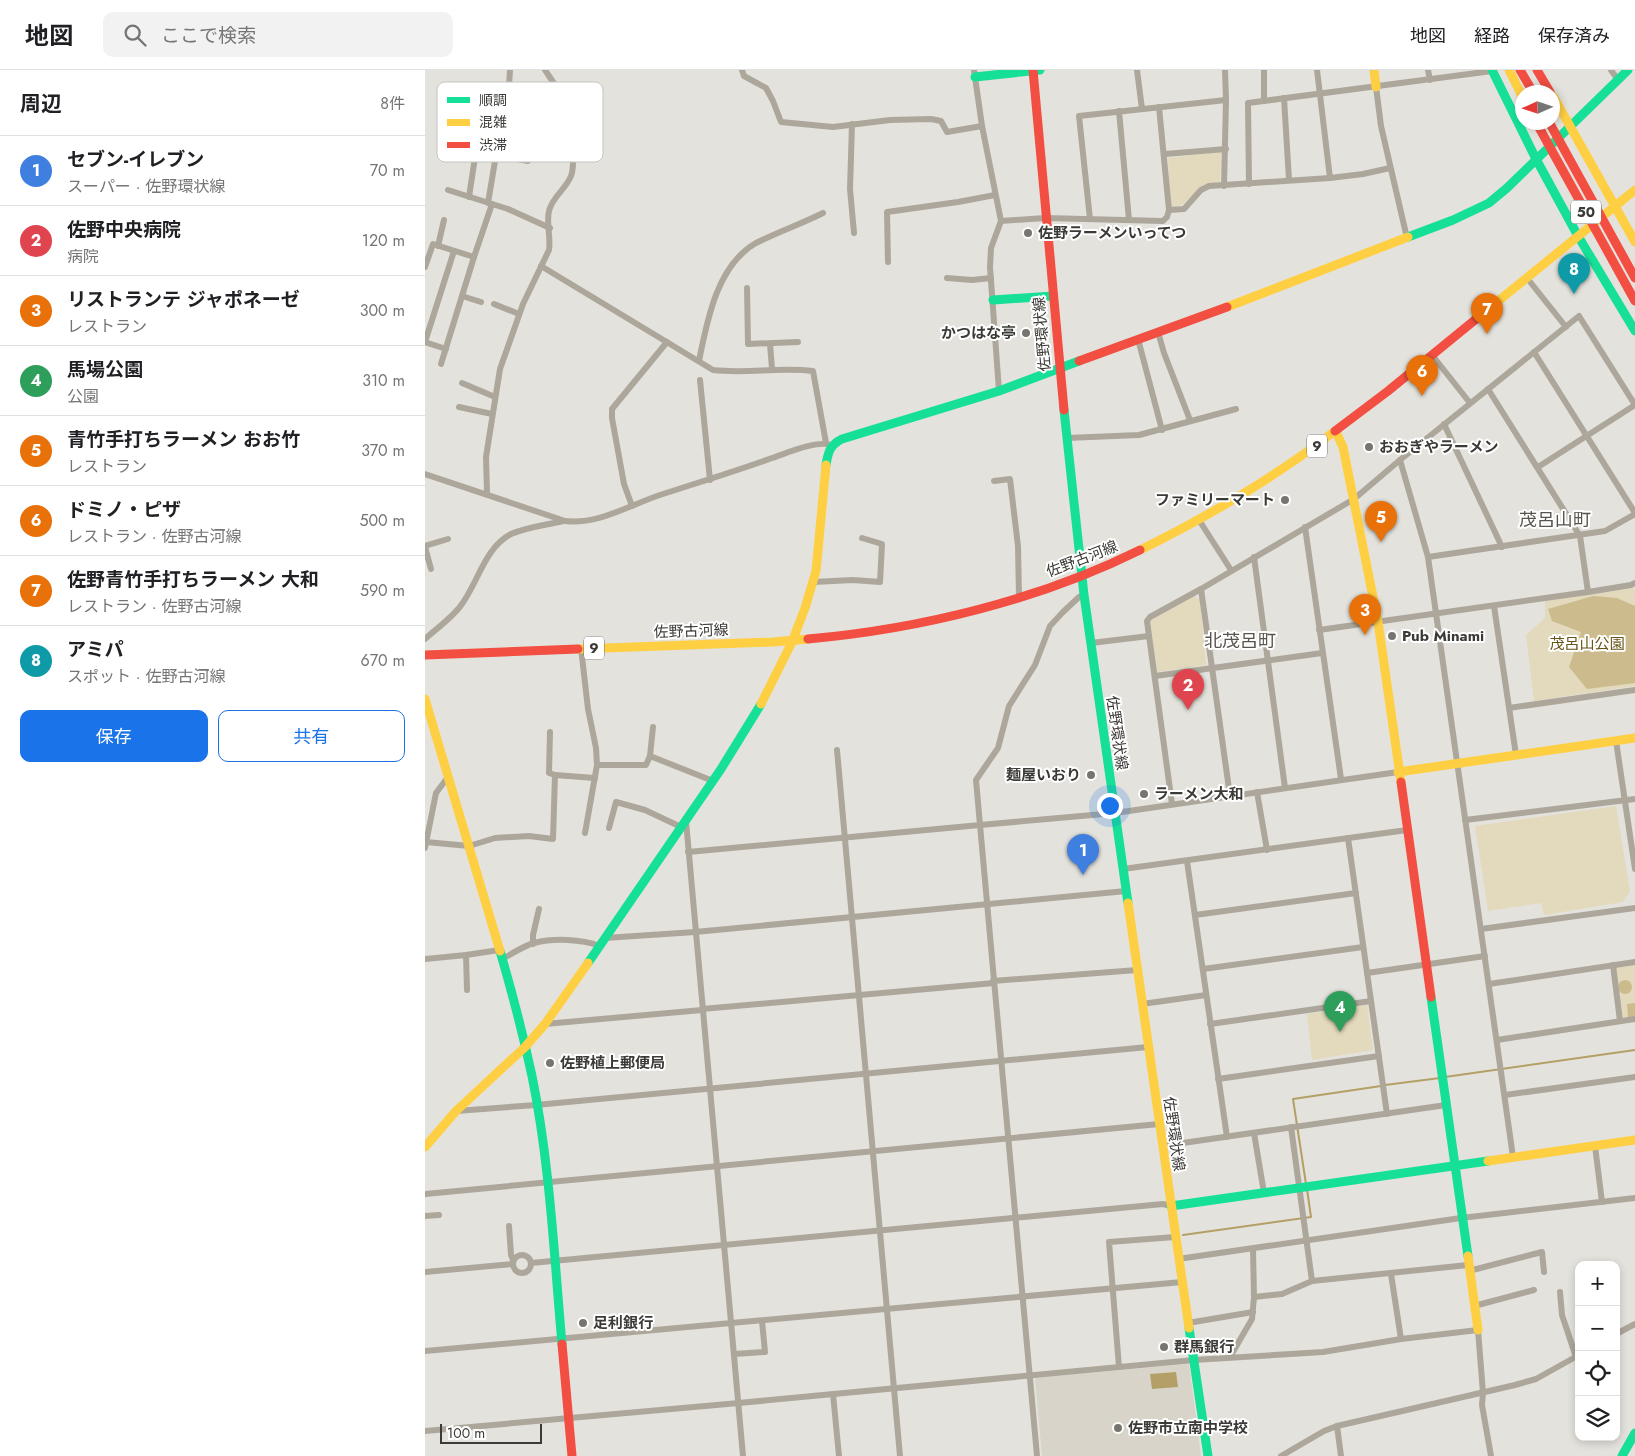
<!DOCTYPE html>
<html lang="ja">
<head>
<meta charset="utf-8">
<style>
  :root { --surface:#fff; --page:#f2f2f2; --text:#202124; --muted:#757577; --line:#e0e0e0; --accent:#1a73e8 }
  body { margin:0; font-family:Jost,"Noto Sans JP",sans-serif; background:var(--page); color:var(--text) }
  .controls { position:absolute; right:15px; bottom:15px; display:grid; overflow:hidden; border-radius:10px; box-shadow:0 2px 8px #0003 }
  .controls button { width:45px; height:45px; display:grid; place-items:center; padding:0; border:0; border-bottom:1px solid var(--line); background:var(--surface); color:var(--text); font:25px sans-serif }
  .compass { position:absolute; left:1090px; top:15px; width:45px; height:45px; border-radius:50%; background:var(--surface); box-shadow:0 2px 8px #0003; rotate:267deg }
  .scale { position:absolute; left:15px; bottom:12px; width:102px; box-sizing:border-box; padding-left:5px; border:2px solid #3b3a36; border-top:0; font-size:14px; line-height:18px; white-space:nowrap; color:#3b3a36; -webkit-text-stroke:4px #fff; paint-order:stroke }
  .you { position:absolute; left:684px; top:735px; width:18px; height:18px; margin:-12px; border:4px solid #fff; border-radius:50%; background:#1a73e8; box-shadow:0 0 0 8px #1a73e833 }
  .badge { display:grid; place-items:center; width:32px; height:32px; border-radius:50%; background:var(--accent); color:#fff; font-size:16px; font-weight:700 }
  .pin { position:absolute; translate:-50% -41px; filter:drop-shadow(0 1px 2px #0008) }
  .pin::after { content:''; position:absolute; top:26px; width:18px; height:15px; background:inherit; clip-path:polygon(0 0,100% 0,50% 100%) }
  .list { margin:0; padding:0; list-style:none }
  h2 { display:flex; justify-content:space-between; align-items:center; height:65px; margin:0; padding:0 20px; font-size:21px }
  h2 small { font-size:16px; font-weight:400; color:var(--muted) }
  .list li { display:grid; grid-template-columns:32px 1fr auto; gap:15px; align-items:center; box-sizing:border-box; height:70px; padding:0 20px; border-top:1px solid var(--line) }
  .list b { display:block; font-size:19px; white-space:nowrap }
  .list p { margin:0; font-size:16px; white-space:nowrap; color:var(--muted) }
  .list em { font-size:16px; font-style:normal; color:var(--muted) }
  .actions { display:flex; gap:10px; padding:15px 20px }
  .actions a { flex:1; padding:11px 0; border:1px solid var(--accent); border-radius:10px; text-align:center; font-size:18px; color:var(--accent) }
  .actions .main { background:var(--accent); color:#fff }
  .icon { flex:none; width:28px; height:28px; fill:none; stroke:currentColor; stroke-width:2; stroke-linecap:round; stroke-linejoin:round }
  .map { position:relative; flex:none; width:1210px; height:1386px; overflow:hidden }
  header { display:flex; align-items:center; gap:30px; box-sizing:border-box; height:70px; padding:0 25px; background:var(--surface); border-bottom:1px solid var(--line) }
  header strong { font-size:24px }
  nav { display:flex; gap:28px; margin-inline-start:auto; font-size:18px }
  .search { width:350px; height:45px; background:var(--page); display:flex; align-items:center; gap:12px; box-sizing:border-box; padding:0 18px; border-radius:10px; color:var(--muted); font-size:19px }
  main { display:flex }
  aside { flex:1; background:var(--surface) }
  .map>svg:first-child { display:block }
</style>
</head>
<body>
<header>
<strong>地図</strong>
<div class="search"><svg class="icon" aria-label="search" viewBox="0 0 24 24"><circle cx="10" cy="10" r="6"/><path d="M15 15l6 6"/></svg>ここで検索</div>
<nav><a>地図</a><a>経路</a><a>保存済み</a></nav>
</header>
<main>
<aside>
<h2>周辺<small>8件</small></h2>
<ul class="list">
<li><span class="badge" style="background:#3f7fe0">1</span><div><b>セブン-イレブン</b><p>スーパー · 佐野環状線</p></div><em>70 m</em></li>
<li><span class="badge" style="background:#e0444e">2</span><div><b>佐野中央病院</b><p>病院</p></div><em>120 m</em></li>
<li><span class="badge" style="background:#e8710a">3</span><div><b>リストランテ ジャポネーゼ</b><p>レストラン</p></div><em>300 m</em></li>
<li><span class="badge" style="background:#2e9e5b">4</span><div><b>馬場公園</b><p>公園</p></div><em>310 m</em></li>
<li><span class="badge" style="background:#e8710a">5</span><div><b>青竹手打ちラーメン おお竹</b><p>レストラン</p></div><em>370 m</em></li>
<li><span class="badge" style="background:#e8710a">6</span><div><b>ドミノ・ピザ</b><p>レストラン · 佐野古河線</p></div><em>500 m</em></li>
<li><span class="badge" style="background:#e8710a">7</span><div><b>佐野青竹手打ちラーメン 大和</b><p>レストラン · 佐野古河線</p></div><em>590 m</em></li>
<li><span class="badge" style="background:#0f9aa8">8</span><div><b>アミパ</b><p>スポット · 佐野古河線</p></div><em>670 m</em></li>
</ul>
<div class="actions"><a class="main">保存</a><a>共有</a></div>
</aside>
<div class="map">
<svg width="1210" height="1386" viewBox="0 0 1210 1386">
  <rect width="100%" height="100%" fill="#e4e2dc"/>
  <path fill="#d8d4c9" d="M 764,1294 L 776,1386 L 617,1386 L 610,1308 Z"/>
  <g fill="#e3d9bc">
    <path d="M 796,82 L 795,112 L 778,115 L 758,134 L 746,138 L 743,88 Z"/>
    <path d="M 1208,518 L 1210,521 L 1210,616 L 1109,631 L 1101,565 L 1120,548 L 1120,531 Z"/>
    <path d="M 769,526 L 775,530 L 781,595 L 732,602 L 725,551 Z"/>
    <path d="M 1191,736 L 1205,821 L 1198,832 L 1119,845 L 1116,833 L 1063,841 L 1050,756 Z"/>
    <path d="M 1210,894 L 1210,947 L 1196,949 L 1189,896 Z"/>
    <path d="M 942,935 L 948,980 L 887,990 L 882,944 Z"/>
  </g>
  <g fill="#ccbc8d">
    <path d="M 1168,526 L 1192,528 L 1210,536 L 1210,613 L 1162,619 L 1144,597 L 1156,562 L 1127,551 L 1123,539 Z"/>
    <circle cx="1200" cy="917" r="7"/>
    <path d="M 1210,933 L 1210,947 L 1203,948 L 1202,934 Z"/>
  </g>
  <path fill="#b4a066" d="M 751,1302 L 753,1317 L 727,1319 L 725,1304 Z"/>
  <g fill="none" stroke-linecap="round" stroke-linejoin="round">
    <g stroke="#b4a066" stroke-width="2">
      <path d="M 1020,1007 L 1210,980"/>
      <path d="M 960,1015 L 1015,1008"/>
      <path d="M 881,1114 L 868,1029 L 956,1016"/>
      <path d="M 758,1165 L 886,1147 L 882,1119"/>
    </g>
    <g stroke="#ada79b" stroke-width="6">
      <path d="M 317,0 L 319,6 L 341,18 L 348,31 L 356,52 L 408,57 L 465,50 L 506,49 L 516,51 L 522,62 L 557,56"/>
      <path d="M 549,0 L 557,56 L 576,151 L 566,178 L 565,197 L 574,321"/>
      <path d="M 712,0 L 717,39"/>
      <path d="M 839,0 L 839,31"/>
      <path d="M 892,0 L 905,108"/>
      <path d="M 1003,0 L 1005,10"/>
      <path d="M 1186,0 L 1193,10"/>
      <path d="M 951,17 L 956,56 L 982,168"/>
      <path d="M 859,28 L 864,110"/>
      <path d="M 694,41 L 704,150"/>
      <path d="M 82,47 L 85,0"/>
      <path d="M 427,54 L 425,119 L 429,163"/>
      <path d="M 740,84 L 801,79"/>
      <path d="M 824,114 L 823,33 L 1067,1"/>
      <path d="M 799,116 L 801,30 L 800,0"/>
      <path d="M 23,120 L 83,139 L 125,158"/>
      <path d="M 44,127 L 52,74"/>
      <path d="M 63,133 L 71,85 L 103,91"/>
      <path d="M 744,140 L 759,139 L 776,120 L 784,116 L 905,108 L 938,104 L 965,98"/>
      <path d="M 665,149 L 654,46 L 801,30"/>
      <path d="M 576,151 L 620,148 L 738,151 L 742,147 L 744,140 L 734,37"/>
      <path d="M 13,176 L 19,150"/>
      <path d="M 49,187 L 67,134"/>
      <path d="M 463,192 L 462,142 L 533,132 L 570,125"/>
      <path d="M 116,196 L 288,300 C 321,304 354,297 388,301 L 401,373"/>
      <path d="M 0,197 L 8,174 L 49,187 L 16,294"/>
      <path d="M 522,208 L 547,210 L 566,208"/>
      <path d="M 1102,208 L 1141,257"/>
      <path d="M 322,218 L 323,274 L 373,272"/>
      <path d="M 37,226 L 56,232"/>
      <path d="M 69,234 L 94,244"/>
      <path d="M 733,262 L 739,283 L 765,350"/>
      <path d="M 713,269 L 737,360"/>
      <path d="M 0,272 L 29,181"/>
      <path d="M 0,272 L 21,279"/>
      <path d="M 345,274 L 347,299"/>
      <path d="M 1109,282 L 1210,443"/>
      <path d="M 1007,285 L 1045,333"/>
      <path d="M 274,291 C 282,251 292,195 331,173 C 353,162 376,154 398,143"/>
      <path d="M 275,310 L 285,410"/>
      <path d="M 37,313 L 70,327"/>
      <path d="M 1063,319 L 1155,466 L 1163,522"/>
      <path d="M 34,337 L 67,344"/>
      <path d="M 1019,354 L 1077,477"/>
      <path d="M 642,368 L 714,365 L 811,339"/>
      <path d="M 975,390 L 1003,487 L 1088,1087"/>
      <path d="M 1113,397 L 1210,335"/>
      <path d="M 0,404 L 140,451 C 174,455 206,434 238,424 C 275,412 311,401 347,388 C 362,383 392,370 406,375"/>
      <path d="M 569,411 L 585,409 L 593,476 L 594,527"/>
      <path d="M 62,424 L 61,387 L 75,299 L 98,234 L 124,180 C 126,167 121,152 124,141 C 127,127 141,119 146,106 C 152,91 143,45 138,30 C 134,20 126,9 120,0"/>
      <path d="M 207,436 L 199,414 L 187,348 L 187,339 L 242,272"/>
      <path d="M 774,450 L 806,500"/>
      <path d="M 880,457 L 916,709"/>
      <path d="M 0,476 L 23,469"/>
      <path d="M 0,477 L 6,499"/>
      <path d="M 829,487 L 860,718"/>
      <path d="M 1003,487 L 1180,461 L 1210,444"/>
      <path d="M 388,512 L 428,510 L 455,512 L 457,474 L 437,468"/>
      <path d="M 776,519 L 805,726"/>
      <path d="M 1069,536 L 1091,685"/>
      <path d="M 894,560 L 1163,522 L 1206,515 L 1210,513"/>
      <path d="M 0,569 C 11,559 24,550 34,538 C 53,515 58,479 86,464 C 102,457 122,455 138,451"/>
      <path d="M 666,573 L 724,566"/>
      <path d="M 156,578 L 163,639 L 171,678 L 172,695 L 160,763"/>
      <path d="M 730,606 L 897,583"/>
      <path d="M 1084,638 L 1210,620"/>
      <path d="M 125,662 L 124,703 L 130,705 L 170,708"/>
      <path d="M 1191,671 L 1210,799"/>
      <path d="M 412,680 L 475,1386"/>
      <path d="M 225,686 L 288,711"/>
      <path d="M 172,695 L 221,695 L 225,686 L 228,657"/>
      <path d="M 832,722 L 842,780"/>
      <path d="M 747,734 L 722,551 L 725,547 L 776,519 L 929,429 L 975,390 L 1154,246 L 1210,335"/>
      <path d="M 1040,750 L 1210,729"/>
      <path d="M 261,751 L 318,1386"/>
      <path d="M 184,758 L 191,732 L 220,740 L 256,757"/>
      <path d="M 923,768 L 962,1044"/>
      <path d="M 1,772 L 44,776 L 70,768 L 104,766 L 128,769 L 130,705"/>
      <path d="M 0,778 L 11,723 L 23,707"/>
      <path d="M 263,782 L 555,755 L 551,710 L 573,678 L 584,636 L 610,595 L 625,556 L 638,542 L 654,527 L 659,525"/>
      <path d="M 762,791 L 802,1067"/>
      <path d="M 698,799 L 982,760"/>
      <path d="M 770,845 L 931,823"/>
      <path d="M 1056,859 L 1210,838"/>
      <path d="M 180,868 L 270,862 L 701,821"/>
      <path d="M 108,874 L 108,865 L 114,839"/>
      <path d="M 41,885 L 42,920"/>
      <path d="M 0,889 L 41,885 L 74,880"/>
      <path d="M 77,889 C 87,884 98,876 109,873 C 129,868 156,869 175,876"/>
      <path d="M 1188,895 L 1195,951"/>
      <path d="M 778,899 L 938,877"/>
      <path d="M 942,903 L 1060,886"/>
      <path d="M 568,911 L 712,900"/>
      <path d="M 1064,914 L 1210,892"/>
      <path d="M 717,934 L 781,925"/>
      <path d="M 277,939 L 569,913"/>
      <path d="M 120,954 L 277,940"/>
      <path d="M 785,954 L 946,931"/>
      <path d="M 1072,970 L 1210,949"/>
      <path d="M 793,1009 L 954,986"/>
      <path d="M 1080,1025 L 1210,1007"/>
      <path d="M 31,1041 L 111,1035 L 723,977"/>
      <path d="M 866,1057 L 887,1211"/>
      <path d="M 829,1063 L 839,1123"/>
      <path d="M 737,1076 L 1021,1035"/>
      <path d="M 1170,1076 L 1177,1132"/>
      <path d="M 0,1124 L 734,1054"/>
      <path d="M 0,1146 L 14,1145"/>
      <path d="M 84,1156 L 86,1185 L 88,1190"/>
      <path d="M 828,1179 L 829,1227"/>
      <circle cx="97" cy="1194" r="9"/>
      <path d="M 753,1189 L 1036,1148 L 1210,1128"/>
      <path d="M 106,1193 L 738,1134 L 746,1136"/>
      <path d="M 1044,1201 L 1117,1182 L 1119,1202"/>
      <path d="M 0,1202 L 87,1194"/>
      <path d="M 966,1204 L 976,1269"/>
      <path d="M 1135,1222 L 1137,1245 L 1151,1287"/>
      <path d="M 1049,1236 L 1109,1220"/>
      <path d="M 763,1253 L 828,1242"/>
      <path d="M 1191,1264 L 1210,1254"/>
      <path d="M 0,1281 L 757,1212"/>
      <path d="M 309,1284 L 340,1282 L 337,1251"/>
      <path d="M 805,1287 L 827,1249 L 829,1227 L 857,1224 L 887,1211 L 1043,1195"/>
      <path d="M 694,1297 L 684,1172 L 750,1167"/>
      <path d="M 408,1324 L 414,1386"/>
      <path d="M 912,1356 L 916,1386"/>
      <path d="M 0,1361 L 314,1333 L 769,1290 L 898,1282 L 976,1269 L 1053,1260 L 1058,1323 L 1057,1335 L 1066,1386"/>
      <path d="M 612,1386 L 555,755 L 690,743 L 973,702"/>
      <path d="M 856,1386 L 899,1361 L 912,1356 L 1090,1315 L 1111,1309 L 1154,1285"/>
    </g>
    <g stroke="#16e098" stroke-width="9">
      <path d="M 1067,0 L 1111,89 L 1153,166 L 1210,261"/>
      <path d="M 550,7 L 615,0"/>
      <path d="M 983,167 L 1028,150 L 1064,133 L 1082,118 L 1203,0"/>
      <path d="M 568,230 L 628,226"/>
      <path d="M 639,340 L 659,525 L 703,833"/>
      <path d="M 401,395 C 403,382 405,375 417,369 L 574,321 L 654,291"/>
      <path d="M 75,881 C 87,922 98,964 107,1006 C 125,1094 129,1185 137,1274"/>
      <path d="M 163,893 L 296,699 L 336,634"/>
      <path d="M 1006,927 L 1043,1186"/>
      <path d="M 746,1136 L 1063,1091"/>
      <path d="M 764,1258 L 783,1386"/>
      <path d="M 1197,1386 L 1210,1363"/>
    </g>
    <g stroke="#ffcf43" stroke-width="9">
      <path d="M 949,0 L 951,17"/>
      <path d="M 1084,0 L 1098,28"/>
      <path d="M 1128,26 L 1210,172"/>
      <path d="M 1067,236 L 1210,120"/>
      <path d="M 802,237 L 983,167"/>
      <path d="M 911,362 L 918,377 L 953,552 L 976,712"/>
      <path d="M 715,480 C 784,446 849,408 910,361"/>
      <path d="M 153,579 L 348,572 L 383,569"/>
      <path d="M 0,629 L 75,881"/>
      <path d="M 336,634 L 367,572 L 380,538 L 391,501 L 401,395"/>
      <path d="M 973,702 L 1210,668"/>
      <path d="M 703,833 L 764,1258"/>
      <path d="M 0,1077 L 31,1041 L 100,977 L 120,954 L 163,893"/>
      <path d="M 1063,1091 L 1210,1070"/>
      <path d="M 1043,1186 L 1053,1260"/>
    </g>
    <g stroke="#f24e42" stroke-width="9">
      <path d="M 608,0 L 639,340"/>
      <path d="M 1095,0 L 1108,22"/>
      <path d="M 1112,0 L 1125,22"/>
      <path d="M 1111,52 L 1210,231"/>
      <path d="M 1124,52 L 1210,208"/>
      <path d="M 654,291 L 802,237"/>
      <path d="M 910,361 L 963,321 L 1067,236"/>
      <path d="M 383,569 C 495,559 614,530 715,480"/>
      <path d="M 0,585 L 153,579"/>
      <path d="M 976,712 L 1006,927"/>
      <path d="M 137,1274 L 147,1386"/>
    </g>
  </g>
  <g fill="#767570" stroke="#fff" stroke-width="2">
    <circle cx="603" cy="163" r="5"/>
    <circle cx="601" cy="263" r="5"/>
    <circle cx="944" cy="377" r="5"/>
    <circle cx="860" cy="430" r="5"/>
    <circle cx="967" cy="566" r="5"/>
    <circle cx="666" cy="705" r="5"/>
    <circle cx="719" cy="724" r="5"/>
    <circle cx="125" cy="993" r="5"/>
    <circle cx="158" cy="1253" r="5"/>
    <circle cx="739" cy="1277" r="5"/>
    <circle cx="693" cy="1358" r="5"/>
  </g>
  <g text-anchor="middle" stroke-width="4" stroke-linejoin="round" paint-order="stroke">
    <g fill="#fff" stroke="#767572" stroke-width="1">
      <rect x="1146" y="130.5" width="30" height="23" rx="4"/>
      <rect x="882" y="364.5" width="20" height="23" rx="4"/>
      <rect x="159" y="566.5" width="20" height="23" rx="4"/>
    </g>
    <g font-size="14" font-weight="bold" fill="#3b3a36">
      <text x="1161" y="147">50</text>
      <text x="892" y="381">9</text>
      <text x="169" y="583">9</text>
    </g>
    <g font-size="15" font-weight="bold" fill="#3b3a36" stroke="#fff" text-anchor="start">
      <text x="613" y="168">佐野ラーメンいってつ</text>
      <text x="591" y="268" text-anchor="end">かつはな亭</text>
      <text x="954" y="382">おおぎやラーメン</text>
      <text x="850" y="435" text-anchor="end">ファミリーマート</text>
      <text x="977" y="571">Pub Minami</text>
      <text x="656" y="710" text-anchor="end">麺屋いおり</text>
      <text x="729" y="729">ラーメン大和</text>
      <text x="135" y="998">佐野植上郵便局</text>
      <text x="168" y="1258">足利銀行</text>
      <text x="749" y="1282">群馬銀行</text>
      <text x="703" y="1363">佐野市立南中学校</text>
    </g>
    <g font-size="15" fill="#3b3a36" stroke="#fff">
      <text transform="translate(617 264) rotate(-95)" y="5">佐野環状線</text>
      <text transform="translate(657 489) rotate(-21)" y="5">佐野古河線</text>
      <text transform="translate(266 561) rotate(-2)" y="5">佐野古河線</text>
      <text transform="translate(692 663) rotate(82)" y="5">佐野環状線</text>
      <text transform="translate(749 1064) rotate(82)" y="5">佐野環状線</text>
    </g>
    <g font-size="15" fill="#675317" stroke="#fff">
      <text x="1162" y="579">茂呂山公園</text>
    </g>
    <g font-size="18" fill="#58554d" stroke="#fff">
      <text x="1130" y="456">茂呂山町</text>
      <text x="815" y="577">北茂呂町</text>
    </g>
  </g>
  <rect x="12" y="12" width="166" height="80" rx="8" fill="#fff" stroke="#c4c4c3" stroke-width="1"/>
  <rect x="22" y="27" width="23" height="6" fill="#16e098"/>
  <rect x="22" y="49" width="23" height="7" fill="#ffcf43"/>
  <rect x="22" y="72" width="23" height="6" fill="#f24e42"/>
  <g font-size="14" fill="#3b3a36">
    <text x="54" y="35">順調</text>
    <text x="54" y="57">混雑</text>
    <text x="54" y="80">渋滞</text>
  </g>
</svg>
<div class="controls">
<button>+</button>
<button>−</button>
<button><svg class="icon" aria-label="locate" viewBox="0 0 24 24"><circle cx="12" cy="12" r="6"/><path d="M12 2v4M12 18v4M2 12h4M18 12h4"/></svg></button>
<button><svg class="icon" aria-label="layers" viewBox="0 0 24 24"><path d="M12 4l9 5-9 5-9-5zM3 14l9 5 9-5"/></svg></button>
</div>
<svg class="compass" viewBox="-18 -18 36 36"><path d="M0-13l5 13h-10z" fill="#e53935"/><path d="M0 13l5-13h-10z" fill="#757577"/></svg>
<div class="scale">100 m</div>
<div class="you"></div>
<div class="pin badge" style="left:658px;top:805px;background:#3f7fe0">1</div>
<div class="pin badge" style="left:763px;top:640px;background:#e0444e">2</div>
<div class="pin badge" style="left:940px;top:565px;background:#e8710a">3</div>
<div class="pin badge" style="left:915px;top:962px;background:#2e9e5b">4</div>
<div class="pin badge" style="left:956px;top:472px;background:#e8710a">5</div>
<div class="pin badge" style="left:997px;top:326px;background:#e8710a">6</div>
<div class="pin badge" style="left:1062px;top:264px;background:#e8710a">7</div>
<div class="pin badge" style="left:1149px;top:224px;background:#0f9aa8">8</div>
</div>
</main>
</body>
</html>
